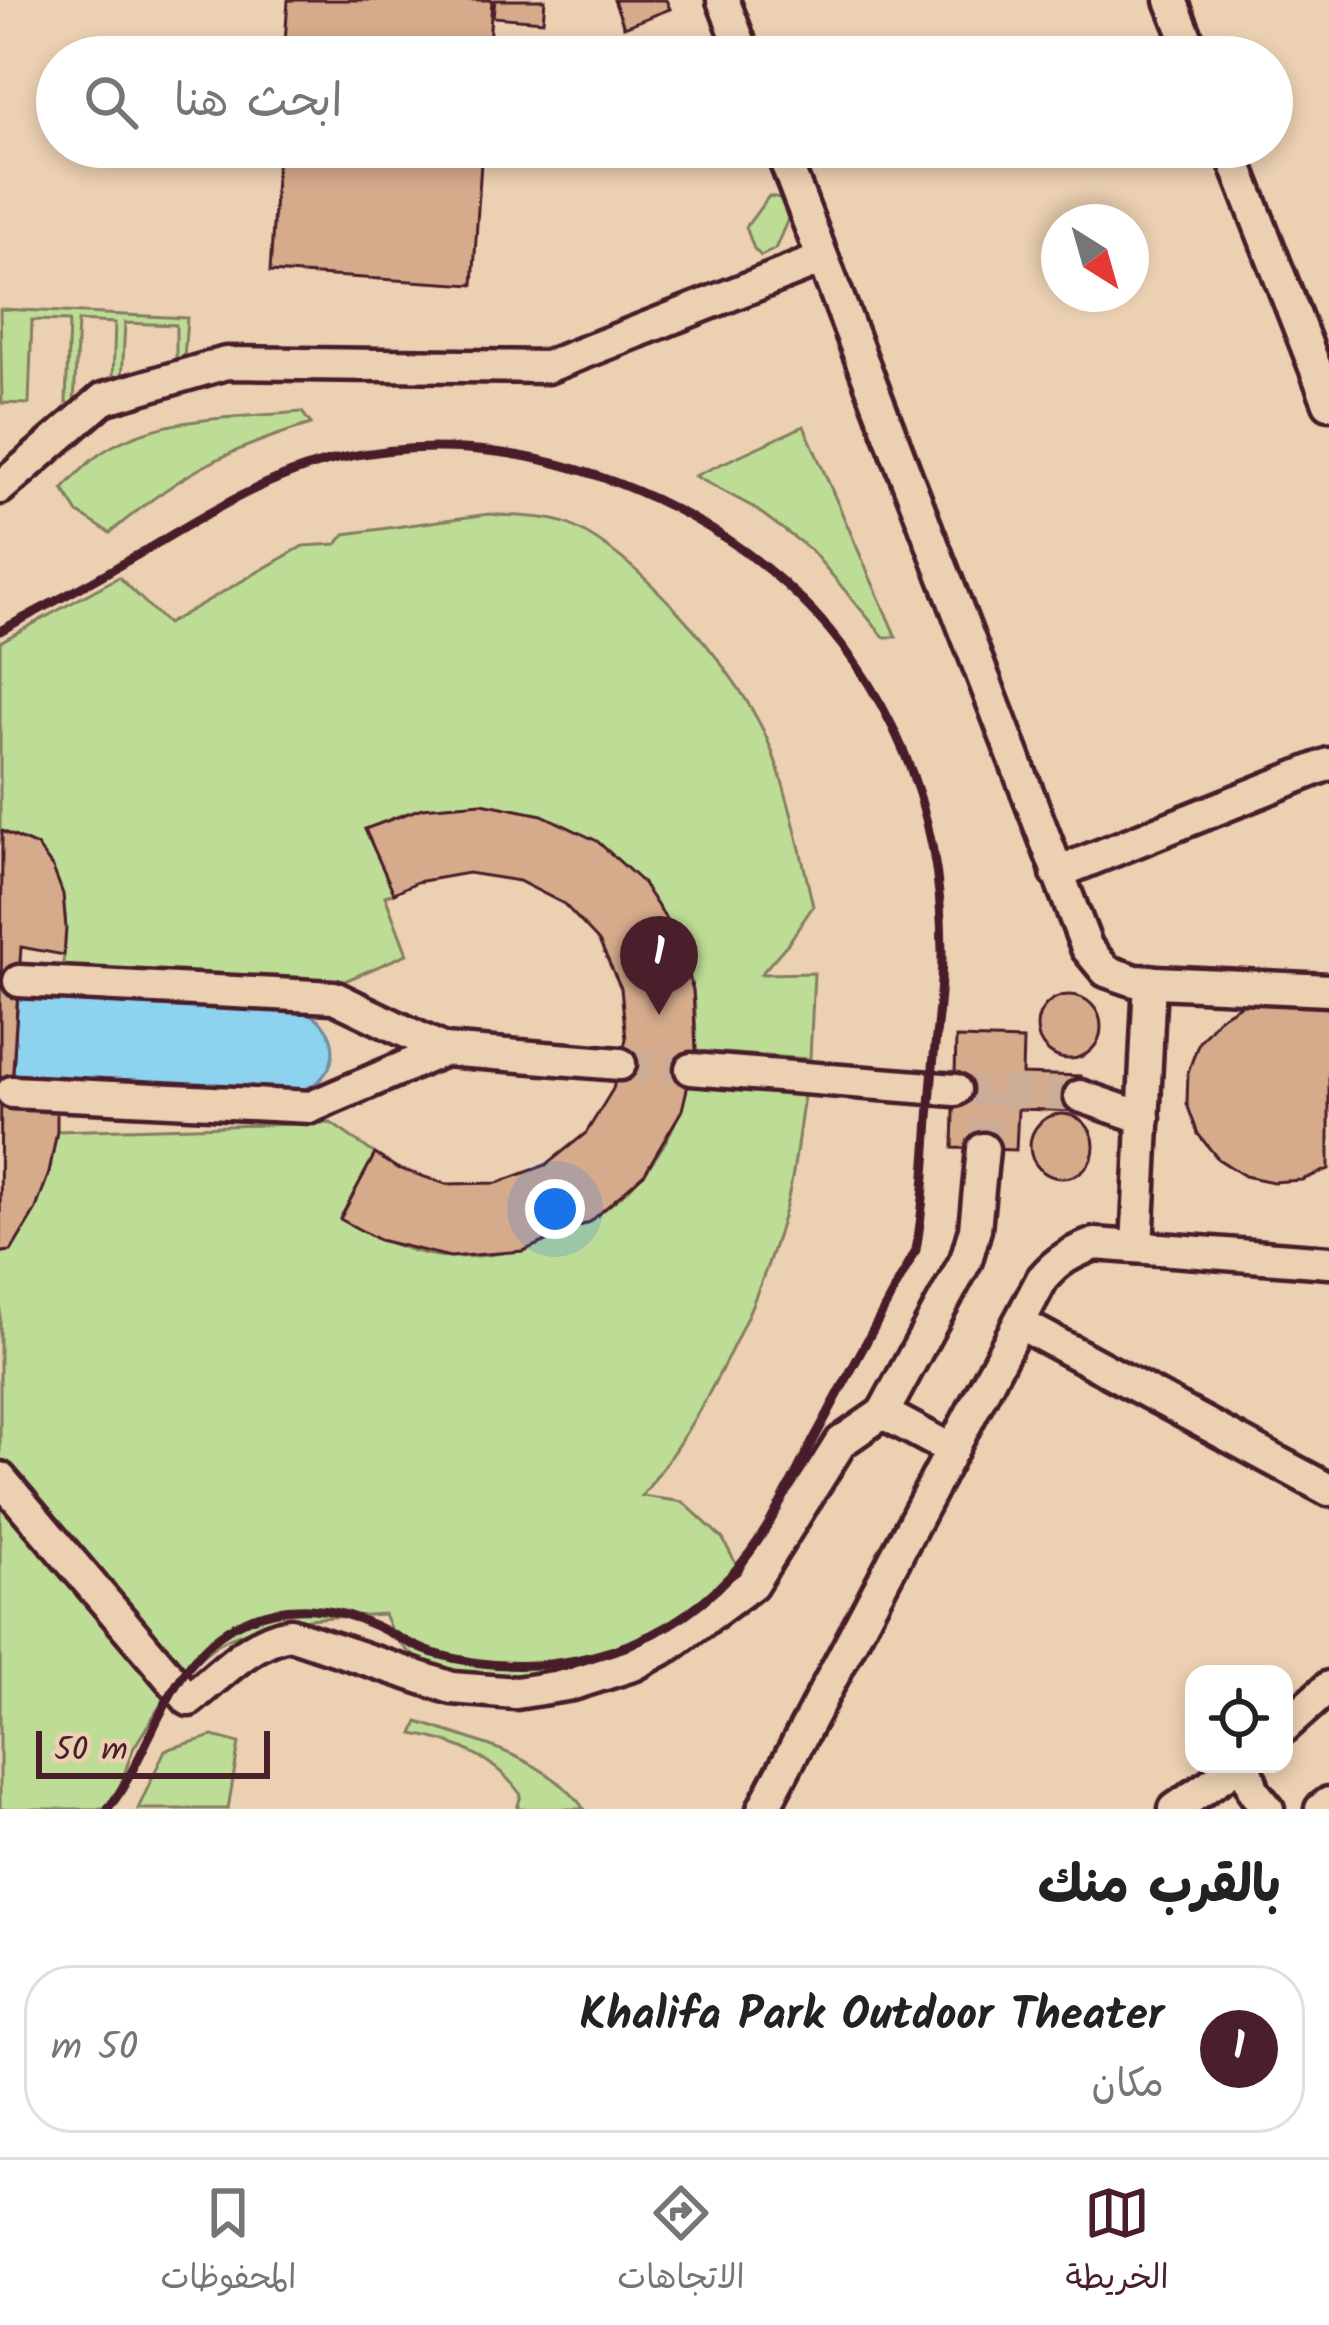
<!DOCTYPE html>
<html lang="ar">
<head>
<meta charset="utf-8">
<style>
  :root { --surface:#fff; --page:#f6f6f6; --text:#222; --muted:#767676; --line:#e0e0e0; --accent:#4a1f2b }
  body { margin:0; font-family:Kalam,"Playpen Sans Arabic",sans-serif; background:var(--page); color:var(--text); direction:rtl }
  .controls { position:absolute; right:36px; bottom:36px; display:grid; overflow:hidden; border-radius:24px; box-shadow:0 6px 18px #0003 }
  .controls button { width:108px; height:108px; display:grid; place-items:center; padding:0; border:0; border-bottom:3px solid var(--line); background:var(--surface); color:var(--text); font:60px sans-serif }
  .compass { position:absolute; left:1041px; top:204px; width:108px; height:108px; border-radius:50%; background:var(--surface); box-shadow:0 6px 18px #0003; rotate:143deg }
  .scale { position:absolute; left:36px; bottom:30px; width:234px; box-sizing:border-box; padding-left:12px; border:6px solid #4a1f2b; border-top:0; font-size:33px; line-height:42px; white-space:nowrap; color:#4a1f2b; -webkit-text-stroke:9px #ebd0b2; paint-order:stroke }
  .you { position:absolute; left:555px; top:1209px; width:42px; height:42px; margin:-30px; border:9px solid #fff; border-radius:50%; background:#1a73e8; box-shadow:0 0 0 18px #1a73e833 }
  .badge { display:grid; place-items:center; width:78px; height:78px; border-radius:50%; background:var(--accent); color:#fff; font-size:39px; font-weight:700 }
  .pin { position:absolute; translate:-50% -99px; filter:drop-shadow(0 3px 6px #0008) }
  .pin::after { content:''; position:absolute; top:63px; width:42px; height:36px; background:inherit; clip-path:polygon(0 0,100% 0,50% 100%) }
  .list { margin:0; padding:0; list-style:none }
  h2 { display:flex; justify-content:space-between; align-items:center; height:156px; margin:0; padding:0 48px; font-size:51px }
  h2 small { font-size:39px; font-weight:400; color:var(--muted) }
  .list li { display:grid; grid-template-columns:78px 1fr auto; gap:36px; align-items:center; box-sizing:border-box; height:168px; margin:0 24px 24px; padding:0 24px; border:3px solid var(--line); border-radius:48px }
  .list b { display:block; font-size:45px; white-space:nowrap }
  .list p { margin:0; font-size:39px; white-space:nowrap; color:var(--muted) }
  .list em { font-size:39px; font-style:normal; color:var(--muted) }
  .icon { flex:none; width:66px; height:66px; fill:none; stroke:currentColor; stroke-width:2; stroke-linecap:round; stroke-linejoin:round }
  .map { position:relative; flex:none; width:1329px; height:1809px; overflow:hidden; direction:ltr }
  .search { position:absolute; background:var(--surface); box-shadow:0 6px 18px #0003; left:36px; right:36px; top:36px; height:132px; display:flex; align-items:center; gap:30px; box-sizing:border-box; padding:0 42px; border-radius:66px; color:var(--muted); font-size:45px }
  .sheet { height:348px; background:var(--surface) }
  nav { display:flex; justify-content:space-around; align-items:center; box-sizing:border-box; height:168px; border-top:3px solid var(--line); background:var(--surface); font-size:33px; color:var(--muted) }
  nav a { display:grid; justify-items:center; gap:6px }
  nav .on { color:var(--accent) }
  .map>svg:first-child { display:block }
</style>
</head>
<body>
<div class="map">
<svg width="1329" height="1809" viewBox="0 0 1329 1809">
  <rect width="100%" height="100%" fill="#ebd0b2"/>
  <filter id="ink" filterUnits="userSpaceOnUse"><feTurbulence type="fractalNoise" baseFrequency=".00833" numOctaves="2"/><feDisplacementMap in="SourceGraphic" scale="24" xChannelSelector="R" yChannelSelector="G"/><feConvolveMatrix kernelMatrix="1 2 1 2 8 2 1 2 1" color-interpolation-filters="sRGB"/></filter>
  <g filter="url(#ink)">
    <g fill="#bddd96" stroke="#847e60" stroke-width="3">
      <path d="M 769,196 L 786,199 L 791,212 L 775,249 L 761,256 L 754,249 L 746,227 Z"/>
      <path d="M 0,309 L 187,318 L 184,358 L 176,360 L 176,325 L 125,323 L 122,379 L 113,379 L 115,323 L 78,321 L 74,404 L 66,403 L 69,321 L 32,320 L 29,404 L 2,403 Z"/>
      <path d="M 302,412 L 311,424 C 225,450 178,475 110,533 L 78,513 L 63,489 C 74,478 85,465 97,456 C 153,415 236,418 302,412 Z"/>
      <path d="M 804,426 L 896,637 L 884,637 L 811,550 L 753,507 L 695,476 Z"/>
      <path d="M 489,514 C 513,517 548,515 570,525 C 639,557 730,662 763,730 C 785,776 801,854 813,906 L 789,942 L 761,974 L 814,973 L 810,1059 L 696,1051 C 695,1030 697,1006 692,986 C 661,861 554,789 427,808 C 406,811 385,822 365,829 L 394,893 L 385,896 L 407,954 L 345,981 L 62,970 C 71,910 67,849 0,832 L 0,642 L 119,577 L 167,624 L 303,546 L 337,544 L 345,534 Z"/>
      <path d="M 688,1083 L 805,1090 C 798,1132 795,1177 783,1217 C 756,1313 702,1418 642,1496 L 683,1502 L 723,1539 L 738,1568 L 703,1612 L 659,1645 L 561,1681 L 462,1676 L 412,1655 L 394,1637 L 384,1614 C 330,1618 266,1616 218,1644 C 205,1652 193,1665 182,1675 L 0,1467 L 0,1253 L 11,1251 C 35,1211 49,1177 57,1131 L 331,1123 L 375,1154 L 341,1219 C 374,1237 415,1257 454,1257 C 562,1258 664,1191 688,1083 Z"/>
      <path d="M 0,1494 L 168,1693 L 133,1749 L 112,1809 L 0,1809 Z"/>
      <path d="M 418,1722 C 475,1741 547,1757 584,1809 L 517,1809 L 521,1795 C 496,1759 456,1741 413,1734 Z"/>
      <path d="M 213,1736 L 239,1743 L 228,1809 L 138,1809 L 165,1750 Z"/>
    </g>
    <path fill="#8dd2ee" stroke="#728aa0" stroke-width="3" d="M 0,993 L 307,1012 C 345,1032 340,1079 299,1091 L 0,1074 Z"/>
    <g fill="#d6ab8c" stroke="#4a1f2b" stroke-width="3">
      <path d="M 288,0 L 492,0 L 488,57 L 284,57 Z"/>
      <path d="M 495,0 L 545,0 L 543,21 L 493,17 Z"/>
      <path d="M 614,0 L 666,0 L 670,9 L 624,27 Z"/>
      <path d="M 278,147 L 482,147 L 473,285 L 270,272 Z"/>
      <path d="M 482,803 L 542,815 L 597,841 L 642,882 L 675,933 L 693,990 L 696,1051 L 682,1110 L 645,1173 L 590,1222 L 523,1251 L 450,1257 L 379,1240 L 340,1219 L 375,1154 L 397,1168 L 446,1184 L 497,1183 L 546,1165 L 586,1133 L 613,1089 L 626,1039 L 621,988 L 599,941 L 564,904 L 519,881 L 468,873 L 417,882 L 394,893 L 365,829 L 422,808 Z"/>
      <path d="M 2,831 L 37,846 L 53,868 L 63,894 L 66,928 L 64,955 L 21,947 L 11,1103 L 57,1107 L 57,1131 L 49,1173 L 35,1211 L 11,1251 L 0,1252 Z"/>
      <path d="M 0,987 L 18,988 L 12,1086 L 0,1085 Z"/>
      <circle cx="1069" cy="1027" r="32"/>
      <path d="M 1310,999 L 1329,1009 L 1329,1169 L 1302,1180 L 1273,1182 L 1245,1176 L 1218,1159 L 1198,1134 L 1187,1104 L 1188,1072 L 1199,1042 L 1220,1017 L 1247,1001 Z"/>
      <path d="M 956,1038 L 1023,1040 L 1022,1074 L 1081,1076 L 1079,1111 L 1018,1109 L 1016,1150 L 953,1148 Z"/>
      <circle cx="1062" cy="1146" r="32"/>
    </g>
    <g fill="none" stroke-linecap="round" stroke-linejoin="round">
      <g stroke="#cbad97" stroke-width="30" stroke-dasharray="30 15" stroke-linecap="butt">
        <path d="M 620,1064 L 691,1069"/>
        <path d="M 955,1090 L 1080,1096"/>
        <path d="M 983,1149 L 989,1092"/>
      </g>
      <g stroke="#4a1f2b" stroke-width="39">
        <g id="minor">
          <path d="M 723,0 L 745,57"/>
          <path d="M 1171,0 L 1194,57"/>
          <path d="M 780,147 L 1087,948 L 1106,971 L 1135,981 L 1329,990"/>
          <path d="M 1229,147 L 1329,403"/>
          <path d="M 0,488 L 103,399 L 226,363 L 547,367 L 822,259"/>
          <path d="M 1057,873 L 1329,764"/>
          <path d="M 19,981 L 334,997 L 444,1050 L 620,1064"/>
          <path d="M 691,1069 L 955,1090"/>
          <path d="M 12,1092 L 311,1107 L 444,1050"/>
          <path d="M 1080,1096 L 1144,1118"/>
          <path d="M 1137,1247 L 1150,981"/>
          <path d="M 1019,1323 L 1329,1490"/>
          <path d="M 952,1450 L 883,1413 L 966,1260 L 975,1229 L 983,1149"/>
          <path d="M 0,1478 L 189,1700 C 219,1676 251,1640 290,1634 L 452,1688 L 516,1693 L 573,1684 L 633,1665 L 670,1645 L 752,1584 L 841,1442 L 883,1413"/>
          <path d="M 1284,1727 L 1329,1687"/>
          <path d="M 1245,1764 L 1254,1792 L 1268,1809"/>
          <path d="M 763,1809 L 1042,1279 C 1057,1261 1072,1252 1095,1244 L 1329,1262"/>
          <path d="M 1175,1809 L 1240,1764"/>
          <path d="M 1321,1809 L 1329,1803"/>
        </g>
      </g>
      <use href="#minor" stroke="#ebd0b2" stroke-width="30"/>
      <path stroke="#4a1f2b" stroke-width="9" d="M 0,631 C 42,608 85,586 127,561 C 195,522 260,477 337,459 C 445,434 556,453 655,499 C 839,585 942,749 942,953 C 942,994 935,1037 932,1079 C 927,1136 926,1193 916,1250 C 880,1317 844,1384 808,1450 C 786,1492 765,1539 732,1574 C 656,1656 539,1684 433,1653 C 412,1646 395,1635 376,1626 C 334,1606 286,1602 244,1621 C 169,1653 154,1750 108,1809"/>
    </g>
  </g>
</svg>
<div class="controls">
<button><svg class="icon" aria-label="locate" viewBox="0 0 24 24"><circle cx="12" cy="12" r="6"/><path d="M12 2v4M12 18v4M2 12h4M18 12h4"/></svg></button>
</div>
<svg class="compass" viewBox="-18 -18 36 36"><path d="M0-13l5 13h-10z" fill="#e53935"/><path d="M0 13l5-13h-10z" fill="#767676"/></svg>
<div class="scale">50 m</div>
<div class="you"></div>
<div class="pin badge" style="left:659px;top:1015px">1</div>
<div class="search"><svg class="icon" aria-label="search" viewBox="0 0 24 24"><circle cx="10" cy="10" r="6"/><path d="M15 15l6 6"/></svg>ابحث هنا</div>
</div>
<section class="sheet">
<h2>بالقرب منك<small></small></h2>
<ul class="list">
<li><span class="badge">1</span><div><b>Khalifa Park Outdoor Theater</b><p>مكان</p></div><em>50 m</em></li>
</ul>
</section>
<nav>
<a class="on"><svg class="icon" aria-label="map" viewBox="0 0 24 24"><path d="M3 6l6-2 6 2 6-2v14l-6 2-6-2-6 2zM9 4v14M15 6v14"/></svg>الخريطة</a>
<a><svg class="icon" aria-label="directions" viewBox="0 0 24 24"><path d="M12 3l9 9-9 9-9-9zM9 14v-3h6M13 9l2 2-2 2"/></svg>الاتجاهات</a>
<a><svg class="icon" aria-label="saved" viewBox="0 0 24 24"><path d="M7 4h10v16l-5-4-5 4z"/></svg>المحفوظات</a>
</nav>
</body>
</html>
